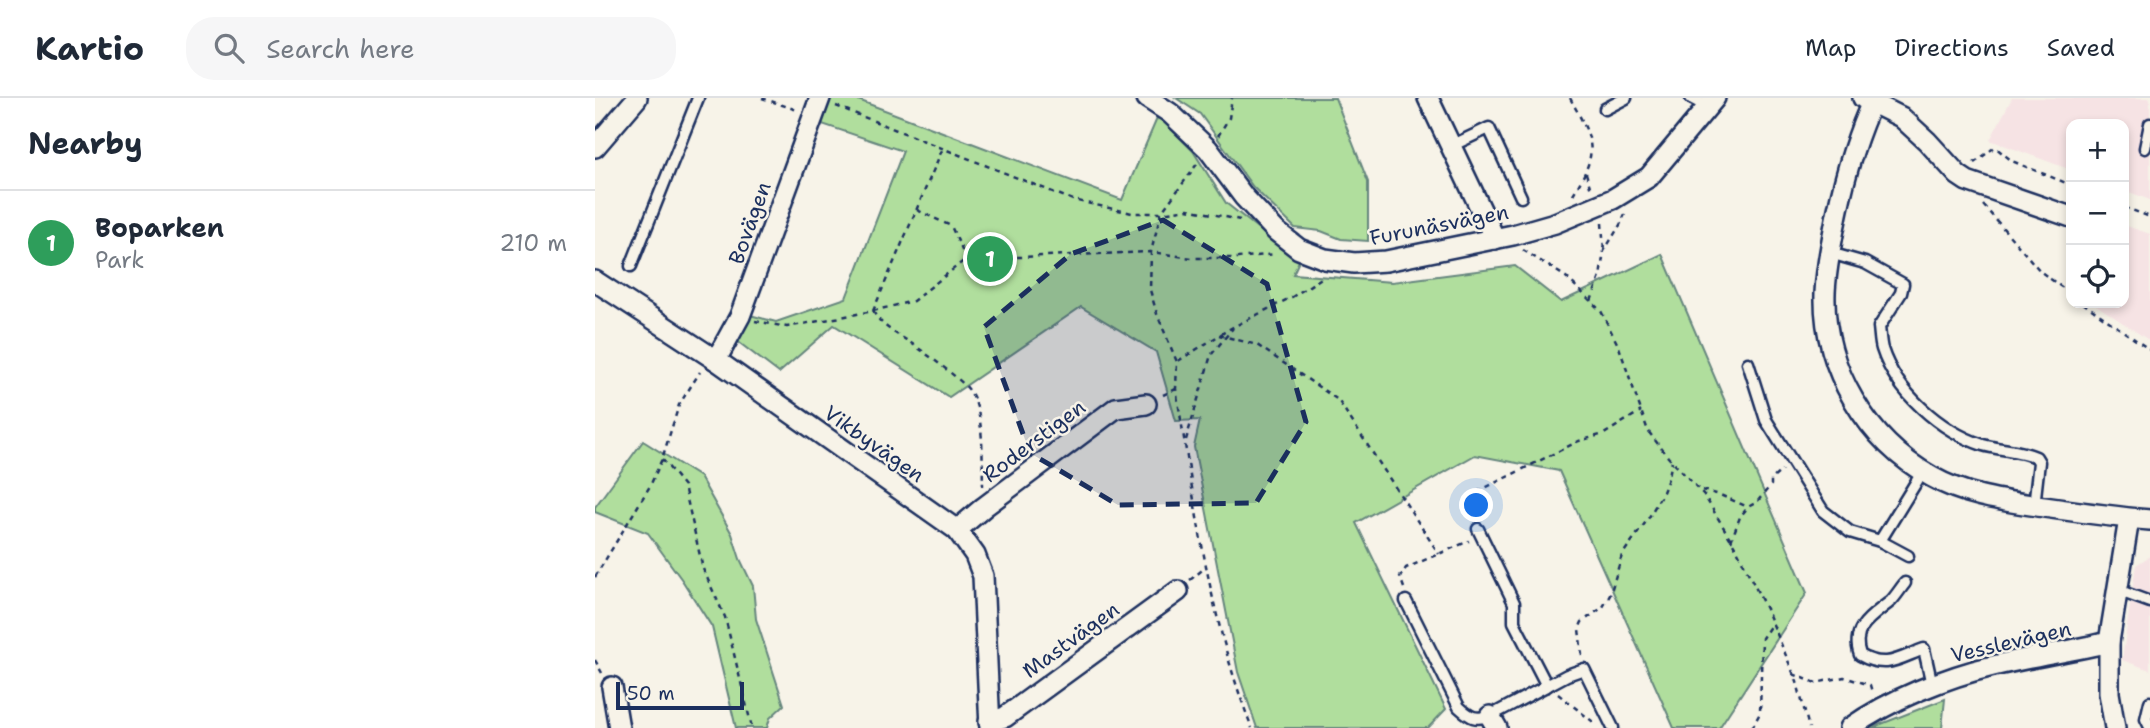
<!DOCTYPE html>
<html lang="en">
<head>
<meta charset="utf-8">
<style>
  :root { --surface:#fff; --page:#f6f6f7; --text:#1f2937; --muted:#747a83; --line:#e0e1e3; --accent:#1b2f5e }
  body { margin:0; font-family:"Shantell Sans",sans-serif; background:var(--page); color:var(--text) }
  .controls { position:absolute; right:21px; top:21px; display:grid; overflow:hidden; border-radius:14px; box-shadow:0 4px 10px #0003 }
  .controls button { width:63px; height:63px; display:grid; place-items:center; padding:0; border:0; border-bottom:2px solid var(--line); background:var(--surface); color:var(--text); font:35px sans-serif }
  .scale { position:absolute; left:21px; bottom:18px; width:128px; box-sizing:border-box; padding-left:7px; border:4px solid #1b2f5e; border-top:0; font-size:19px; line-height:24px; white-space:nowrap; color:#1b2f5e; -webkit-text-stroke:5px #f7f3e8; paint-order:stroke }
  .you { position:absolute; left:882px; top:408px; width:24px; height:24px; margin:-18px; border:5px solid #fff; border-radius:50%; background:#1a73e8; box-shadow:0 0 0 10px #1a73e833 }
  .badge { display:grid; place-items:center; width:46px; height:46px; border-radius:50%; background:var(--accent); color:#fff; font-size:23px; font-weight:700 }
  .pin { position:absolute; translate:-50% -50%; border:4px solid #fff; box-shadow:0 2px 7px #0006 }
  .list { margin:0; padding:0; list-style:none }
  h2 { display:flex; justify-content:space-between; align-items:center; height:91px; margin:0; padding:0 28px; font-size:30px }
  h2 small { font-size:23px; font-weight:400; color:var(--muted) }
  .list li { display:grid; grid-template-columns:46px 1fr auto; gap:21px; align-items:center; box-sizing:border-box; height:105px; padding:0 28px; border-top:2px solid var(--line) }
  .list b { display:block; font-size:26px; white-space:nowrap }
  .list p { margin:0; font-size:23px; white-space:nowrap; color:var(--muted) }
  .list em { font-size:23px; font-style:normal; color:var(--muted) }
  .icon { flex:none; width:38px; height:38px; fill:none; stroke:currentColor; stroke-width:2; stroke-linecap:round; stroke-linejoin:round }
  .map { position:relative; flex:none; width:1555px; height:630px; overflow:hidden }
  header { display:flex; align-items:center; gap:42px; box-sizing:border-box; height:98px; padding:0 35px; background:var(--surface); border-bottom:2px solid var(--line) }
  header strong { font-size:33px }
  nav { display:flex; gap:38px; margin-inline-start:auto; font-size:24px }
  .search { width:490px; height:63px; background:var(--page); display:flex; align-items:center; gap:18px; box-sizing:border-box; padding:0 24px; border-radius:28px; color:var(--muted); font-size:26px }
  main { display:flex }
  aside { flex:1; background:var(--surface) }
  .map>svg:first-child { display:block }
</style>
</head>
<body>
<header>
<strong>Kartio</strong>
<div class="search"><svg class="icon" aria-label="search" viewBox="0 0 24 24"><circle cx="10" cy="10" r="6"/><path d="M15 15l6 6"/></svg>Search here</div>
<nav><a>Map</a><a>Directions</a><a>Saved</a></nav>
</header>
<main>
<aside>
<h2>Nearby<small></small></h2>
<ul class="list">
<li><span class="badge" style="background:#2e9e5b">1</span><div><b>Boparken</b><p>Park</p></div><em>210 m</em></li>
</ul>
</aside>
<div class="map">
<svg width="1555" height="630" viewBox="0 0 1555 630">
  <rect width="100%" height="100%" fill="#f7f3e8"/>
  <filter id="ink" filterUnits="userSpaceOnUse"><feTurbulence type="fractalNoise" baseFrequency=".0143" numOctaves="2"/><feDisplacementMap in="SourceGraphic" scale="14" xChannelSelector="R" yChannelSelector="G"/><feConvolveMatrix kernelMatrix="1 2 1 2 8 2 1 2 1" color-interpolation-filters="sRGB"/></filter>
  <g filter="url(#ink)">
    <g fill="#f6e3e4">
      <path d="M 1417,0 L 1555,0 L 1555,102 L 1529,92 L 1529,26 L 1476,26 L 1476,72 L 1395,42 Z"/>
      <path d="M 1529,127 L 1555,136 L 1555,243 L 1498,205 L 1529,205 Z"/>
      <path d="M 1555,458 L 1555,572 L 1527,562 L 1541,467 Z"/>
    </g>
    <g fill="#b0de9d" stroke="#66867e" stroke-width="2">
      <path d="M 234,0 L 258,0 L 527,102 L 563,18 L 598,53 L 631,105 L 704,163 L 698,176 L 797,184 L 920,168 L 966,204 L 1067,156 L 1212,495 L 1124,630 L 1079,630 L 964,373 L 880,357 L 761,425 L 851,611 L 833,630 L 662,630 L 643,574 L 599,349 L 605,322 L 581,323 L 561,254 L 486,209 L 354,299 L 239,227 L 184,275 L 142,243 L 155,217 L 181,224 L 251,200 L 308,53 L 224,25 Z"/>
      <path d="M 581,0 L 740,0 L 773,84 L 773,143 L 746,141 L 726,133 L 700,130 L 658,89 L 605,16 Z"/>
      <path d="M 48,343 L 105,379 L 137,436 L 145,461 L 158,488 L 161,521 L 189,607 L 175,620 L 172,630 L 141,630 L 117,529 L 87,482 L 53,435 L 0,414 L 0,409 Z"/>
      <path d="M 1350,601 L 1347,630 L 1276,630 Z"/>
    </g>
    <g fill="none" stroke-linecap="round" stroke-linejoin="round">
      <g stroke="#1b2f5e" stroke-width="15">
        <g id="lane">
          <path d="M 1096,0 L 1113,9"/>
          <path d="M 1010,11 L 1031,0"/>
          <path d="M 856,48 L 894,30 L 926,99"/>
          <path d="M 1550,50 L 1555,26"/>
          <path d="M 1235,155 L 1270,165 L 1308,186 L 1306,195 L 1284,229 C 1285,236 1285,244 1287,251 C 1301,294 1345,333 1388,347 C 1405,352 1425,352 1441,359 L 1444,364 L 1439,408"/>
          <path d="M 36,168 L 103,0"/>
          <path d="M 1153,265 L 1171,322 L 1228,413 L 1255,434 L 1285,443 L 1328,373"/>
          <path d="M 883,431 L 919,505 L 919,524 L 952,588"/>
          <path d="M 1285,443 L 1313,458"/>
          <path d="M 1310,485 C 1305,491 1301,498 1296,503 C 1278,518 1255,529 1265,557 C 1291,572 1304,560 1329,551 L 1337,587"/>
          <path d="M 1522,492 L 1555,504"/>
          <path d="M 811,503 L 864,609 C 876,620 880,622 895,618 L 972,577 L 989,571 L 1018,630"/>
          <path d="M 1555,604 L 1551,621 L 1555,629"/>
        </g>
      </g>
      <g stroke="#1b2f5e" stroke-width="24">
        <g id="street">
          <path d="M 552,0 L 575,15 L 613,51 L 649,99 L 681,133 L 704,151 L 730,161 L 759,165 L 791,163 L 918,137 L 960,125 L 1018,101 L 1054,79 L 1120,0"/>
          <path d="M 833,0 L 900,141"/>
          <path d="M 1268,0 L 1306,19 L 1332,43 L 1363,77 L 1372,83 L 1476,119"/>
          <path d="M 1279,0 C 1262,36 1250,77 1242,116 C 1237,142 1231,169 1230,195 C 1228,270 1272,343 1337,379 C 1372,399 1411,403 1449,409 C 1484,414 1520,419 1555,422"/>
          <path d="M 0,49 L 42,0"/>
          <path d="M 0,183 L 121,262 L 362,432 L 380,457 L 388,478 L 395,630"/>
          <path d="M 121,262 L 145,218 L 225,0"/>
          <path d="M 362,432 L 389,409 L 521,310 L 551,306"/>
          <path d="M 17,589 L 24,630"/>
          <path d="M 895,618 L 902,630"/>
          <path d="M 394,624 L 410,619 L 583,493"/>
          <path d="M 1255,630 C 1294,602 1351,579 1398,568 C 1436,559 1475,553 1514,544"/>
          <path d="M 1520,630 L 1514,595 L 1514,544 L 1534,421"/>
        </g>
      </g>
      <g stroke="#1b2f5e" stroke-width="2.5" stroke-dasharray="5 5" stroke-linecap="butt">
        <path d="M 167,0 L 202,12"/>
        <path d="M 975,0 C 999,44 1005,53 977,98"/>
        <path d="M 241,8 L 478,102 L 537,115 L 566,115 L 593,111 L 645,122"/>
        <path d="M 623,38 L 634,20 L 637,0"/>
        <path d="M 1379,65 L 1400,49 L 1417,63 L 1476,87"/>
        <path d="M 602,66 L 566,115 L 556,154 L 555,192 L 562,216 L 582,264 L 581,291 C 600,405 614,522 657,630"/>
        <path d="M 991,75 L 996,92"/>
        <path d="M 1388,107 L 1446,174 L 1476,196"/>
        <path d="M 1529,109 L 1555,119"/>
        <path d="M 322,112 L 356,128 L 371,161"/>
        <path d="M 1007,125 L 1009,153"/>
        <path d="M 928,152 L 971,179 L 1006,213 L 1024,249 L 1053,333 L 1073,359 L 1109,397 L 1141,450 L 1174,517 L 1202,584 L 1214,630"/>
        <path d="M 996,203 L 1005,179 L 1009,153 L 1025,127 L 1030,116"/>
        <path d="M 1488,205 L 1555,252"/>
        <path d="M 278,213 L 318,203 L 371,161 L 556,154 L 597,160 L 643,160 L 681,156"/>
        <path d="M 278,213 L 347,52"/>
        <path d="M 160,223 L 192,229 L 278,213 C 287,230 303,236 319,247 C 329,254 368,283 374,292 C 390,314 387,361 388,388"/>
        <path d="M 624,237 L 662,247 L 743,302 L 844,456"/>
        <path d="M 583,263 L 636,230 L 697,199 L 728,179"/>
        <path d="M 568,297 L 581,291"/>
        <path d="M 591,342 L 616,257 L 638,230"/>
        <path d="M 67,361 L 89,388 L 108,471 L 130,519 L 157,630"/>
        <path d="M 1107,392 L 1125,397 L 1153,409"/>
        <path d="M 881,419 L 876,397 L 984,343 L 1009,336 L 1046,313"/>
        <path d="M 1136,443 L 1145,419 L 1153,409 L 1162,404 L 1176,387 L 1176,382 L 1187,372"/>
        <path d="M 0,479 L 55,388 L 67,361 L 84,307 L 105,274"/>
        <path d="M 595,482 L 611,469"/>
        <path d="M 809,490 L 805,479 L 811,470 L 874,443"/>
        <path d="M 987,557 L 984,531 L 987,524 L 1008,509 L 1015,497 L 1027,457 L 1053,421 L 1068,394 L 1074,378 L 1077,363"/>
        <path d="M 0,562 L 7,575"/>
        <path d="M 1198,576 L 1221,585 L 1249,579 L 1275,587 L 1277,594"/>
        <path d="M 963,596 L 1002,627"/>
        <path d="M 1157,630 L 1165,615 L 1167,540 L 1176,527"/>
      </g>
      <use href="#lane" stroke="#f7f3e8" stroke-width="10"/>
      <use href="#street" stroke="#f7f3e8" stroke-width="19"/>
    </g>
  </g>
  <path fill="#1b2f5e" fill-opacity="0.2" stroke="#1b2f5e" stroke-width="5" stroke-dasharray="14 9" stroke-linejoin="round" d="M 568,122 L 672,186 L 711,324 L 661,405 L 523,407 L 435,355 L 389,229 L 476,156 Z"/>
  <g text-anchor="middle" stroke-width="5" stroke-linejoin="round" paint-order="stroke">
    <g font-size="21" fill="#1b2f5e" stroke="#f7f3e8">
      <text transform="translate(155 125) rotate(-70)" y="7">Bovägen</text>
      <text transform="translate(844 127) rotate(-11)" y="7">Furunäsvägen</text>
      <text transform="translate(439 343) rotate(-37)" y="7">Roderstigen</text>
      <text transform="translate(279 346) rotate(35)" y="7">Vikbyvägen</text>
      <text transform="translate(476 542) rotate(-36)" y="7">Mastvägen</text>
      <text transform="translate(1416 544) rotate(-13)" y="7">Vesslevägen</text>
    </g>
  </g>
</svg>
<div class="controls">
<button>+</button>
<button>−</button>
<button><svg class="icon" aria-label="locate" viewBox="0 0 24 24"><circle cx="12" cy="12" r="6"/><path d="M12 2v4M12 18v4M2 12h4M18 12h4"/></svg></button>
</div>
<div class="scale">50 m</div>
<div class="you"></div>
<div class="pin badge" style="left:395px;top:161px;background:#2e9e5b">1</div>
</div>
</main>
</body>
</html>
